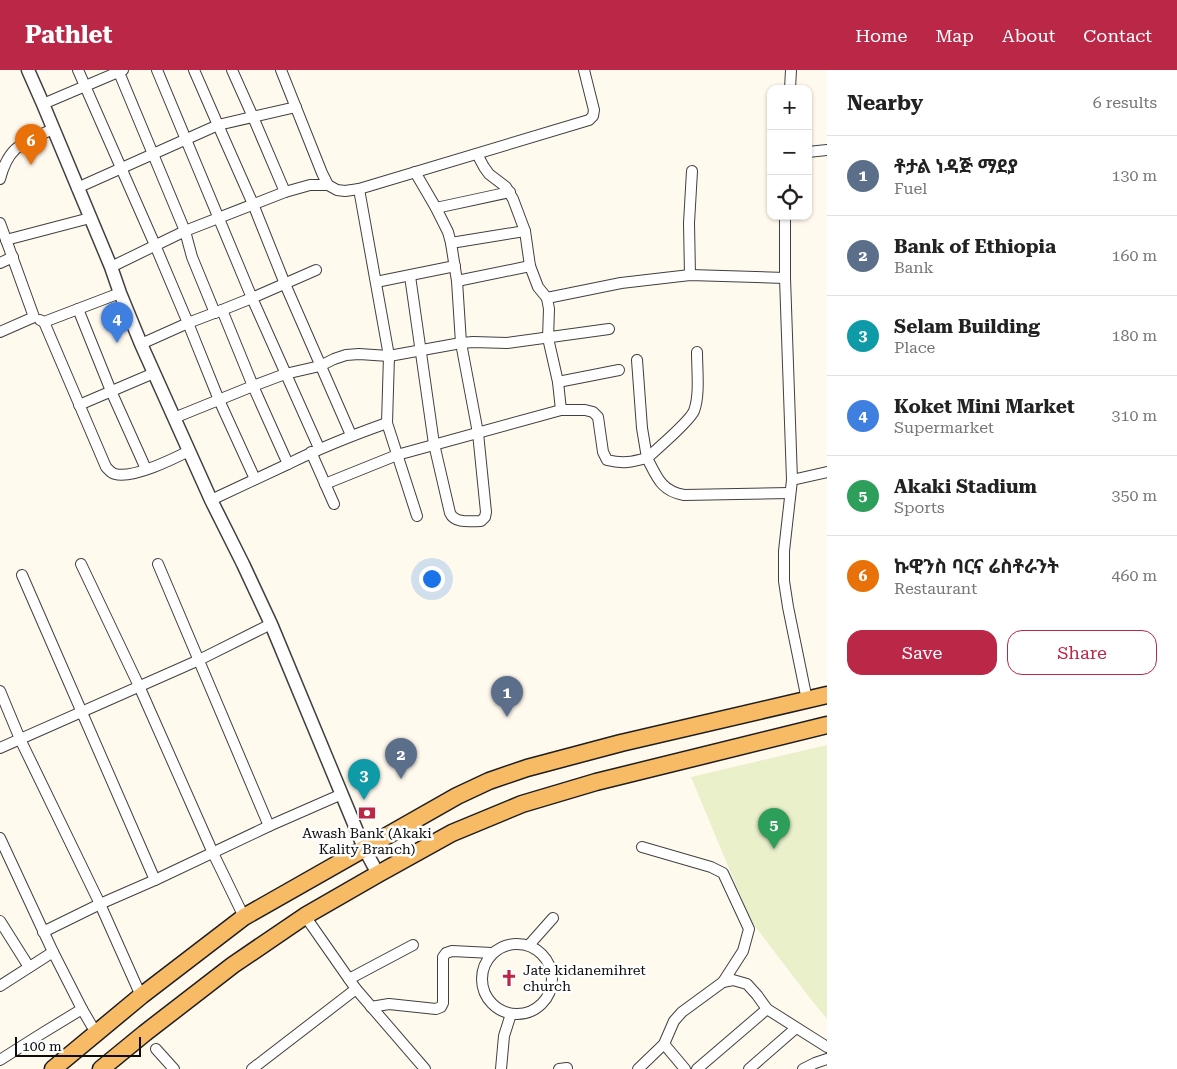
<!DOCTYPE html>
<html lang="en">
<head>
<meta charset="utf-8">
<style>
  :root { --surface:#fff; --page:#f6f6f6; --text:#222; --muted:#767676; --line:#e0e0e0; --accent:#bb2747 }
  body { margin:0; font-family:"Roboto Serif","Noto Sans Ethiopic",serif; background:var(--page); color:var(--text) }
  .controls { position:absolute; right:15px; top:15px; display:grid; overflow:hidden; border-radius:10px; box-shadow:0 1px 4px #0004 }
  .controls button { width:45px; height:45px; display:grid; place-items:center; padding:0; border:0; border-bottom:1px solid var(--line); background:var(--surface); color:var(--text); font:25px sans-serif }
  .scale { position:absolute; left:15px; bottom:12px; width:126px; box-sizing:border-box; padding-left:5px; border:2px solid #0d0d0d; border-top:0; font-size:14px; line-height:18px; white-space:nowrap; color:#0d0d0d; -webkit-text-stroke:4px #fff; paint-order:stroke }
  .you { position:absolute; left:431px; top:508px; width:18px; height:18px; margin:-12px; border:4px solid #fff; border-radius:50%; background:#1a73e8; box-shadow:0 0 0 8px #1a73e833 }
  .badge { display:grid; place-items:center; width:32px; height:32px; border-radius:50%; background:var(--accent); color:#fff; font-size:16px; font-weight:700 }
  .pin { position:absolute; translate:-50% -41px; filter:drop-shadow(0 1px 2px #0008) }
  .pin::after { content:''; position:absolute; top:26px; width:18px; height:15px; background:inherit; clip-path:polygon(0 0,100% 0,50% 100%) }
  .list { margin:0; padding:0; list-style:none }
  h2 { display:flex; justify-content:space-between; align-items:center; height:65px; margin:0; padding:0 20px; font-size:21px }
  h2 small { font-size:16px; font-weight:400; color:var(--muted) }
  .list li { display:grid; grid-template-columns:32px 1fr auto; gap:15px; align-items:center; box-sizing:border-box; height:80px; padding:0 20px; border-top:1px solid var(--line) }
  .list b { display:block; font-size:19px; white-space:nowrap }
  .list p { margin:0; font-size:16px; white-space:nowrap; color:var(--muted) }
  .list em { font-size:16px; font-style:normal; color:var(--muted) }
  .actions { display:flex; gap:10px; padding:15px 20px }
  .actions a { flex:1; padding:11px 0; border:1px solid var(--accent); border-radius:15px; text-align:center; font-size:18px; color:var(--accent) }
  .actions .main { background:var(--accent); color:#fff }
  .icon { flex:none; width:28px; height:28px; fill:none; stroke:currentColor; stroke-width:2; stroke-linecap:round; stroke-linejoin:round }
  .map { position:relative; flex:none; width:827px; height:999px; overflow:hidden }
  header { display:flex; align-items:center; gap:30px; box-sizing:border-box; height:70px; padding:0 25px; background:var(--accent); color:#fff }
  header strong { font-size:24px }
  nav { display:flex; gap:28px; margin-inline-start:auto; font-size:18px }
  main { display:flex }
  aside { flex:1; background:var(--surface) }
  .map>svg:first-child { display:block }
</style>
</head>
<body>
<header>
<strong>Pathlet</strong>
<nav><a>Home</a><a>Map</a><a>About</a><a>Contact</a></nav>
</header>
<main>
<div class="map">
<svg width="827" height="999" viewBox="0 0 827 999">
  <rect width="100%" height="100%" fill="#fff9ee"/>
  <path fill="#e9f0ca" d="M 827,675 L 827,949 L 809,927 L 751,851 L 691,707 Z"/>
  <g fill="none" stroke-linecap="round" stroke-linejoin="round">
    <g stroke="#404040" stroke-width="12">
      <g id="minor">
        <path d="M 78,0 L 155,175 L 188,253 L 219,330 L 255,409"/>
        <path d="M 118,0 L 185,161 L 285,122 L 310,115 L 328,115"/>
        <path d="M 157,0 L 252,228 L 222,240"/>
        <path d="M 232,0 L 253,47 L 285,122"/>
        <path d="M 281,0 L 322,103 L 328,115 L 337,120 L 345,121 L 359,119 L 589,50 L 593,46 L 594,40 L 584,0"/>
        <path d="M 790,19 L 791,0"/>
        <path d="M 43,34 L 123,0"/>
        <path d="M 296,37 L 218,55 L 253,134 L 285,214 L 351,365"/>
        <path d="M 808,82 L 827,80"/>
        <path d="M 477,84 L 484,97 L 489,104 L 506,117 L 513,129 L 525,161 L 530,196 L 538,217 L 547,228"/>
        <path d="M 0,109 C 9,74 24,73 53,59"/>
        <path d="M 77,118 L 218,55 L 194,0"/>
        <path d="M 359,119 L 389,286 L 387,353 L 417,446"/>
        <path d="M 436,138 L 510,122"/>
        <path d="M 785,146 L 785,208 L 792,410 L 784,481 L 784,511 L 788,537 L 807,630"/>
        <path d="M 0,153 L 34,247 L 0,262"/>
        <path d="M 6,170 L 90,148"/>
        <path d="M 451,173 L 525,161"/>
        <path d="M 0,193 L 13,187"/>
        <path d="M 111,197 L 185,161 L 192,187 L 215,243"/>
        <path d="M 316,200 L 252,228 L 319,378"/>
        <path d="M 690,205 L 689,153 L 692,101"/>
        <path d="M 410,206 L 434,374 L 450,443 C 455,454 471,451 481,451 L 485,447 L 486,442 L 478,363 L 461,273 L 457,211 L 451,173 L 448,162 L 436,138 L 415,102"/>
        <path d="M 457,211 L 530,196"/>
        <path d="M 376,212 L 455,196"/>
        <path d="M 78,239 L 111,321 L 146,399"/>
        <path d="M 40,250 L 44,252 L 120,223"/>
        <path d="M 44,252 L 106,397 C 109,400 111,403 115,404 C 133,409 173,389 189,381"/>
        <path d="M 141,274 L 188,253 L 222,240 L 253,316 L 285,304 L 320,296 L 334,289 L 346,285 L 359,284 L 389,286 L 461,273 L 473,272 L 507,273 L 609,259"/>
        <path d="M 697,282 C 697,300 700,325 694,341 C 689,352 657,379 647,388 C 657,407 661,421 684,425 L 790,423"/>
        <path d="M 637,290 L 642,358 L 647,388 C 632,392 623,394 607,390 L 603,382 L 598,347 L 593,342 L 585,340 L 561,340 L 558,312 L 548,268 L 549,239 L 547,228 L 621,213 L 690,205 L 785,208"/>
        <path d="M 558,312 L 619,300"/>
        <path d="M 79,335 L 154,303"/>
        <path d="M 174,348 L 253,316 L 288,394 L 211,430"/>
        <path d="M 311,382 L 334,434"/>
        <path d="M 288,394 C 320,378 353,365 387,353"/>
        <path d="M 792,410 L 827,402"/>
        <path d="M 325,414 L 397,385 L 561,340"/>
        <path d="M 81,494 L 139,616 L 213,783 L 244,847"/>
        <path d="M 158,494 L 269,756"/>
        <path d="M 22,505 L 155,810"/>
        <path d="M 0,621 L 20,669 L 100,834 L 141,926"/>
        <path d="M 0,678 L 199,590 L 271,554"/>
        <path d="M 0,768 L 53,882 L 82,939 L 41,964 L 0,990"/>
        <path d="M 305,846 L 356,919 L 425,999"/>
        <path d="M 0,851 L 29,897"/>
        <path d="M 43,862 L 100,834 L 155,810 L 269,756 L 342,724"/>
        <circle cx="517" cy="909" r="35"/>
        <path d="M 529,875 L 553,848"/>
        <path d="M 349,909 L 413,875"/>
        <path d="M 723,912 L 733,910 L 747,914 L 757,925 L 767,939 L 827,977"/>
        <path d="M 0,916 L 53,882"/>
        <path d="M 371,937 L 389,934 L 436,939 L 441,937 L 443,933 L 443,887 L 446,883 L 452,881 L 492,883"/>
        <path d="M 82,939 L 96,963"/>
        <path d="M 664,974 L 685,999"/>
        <path d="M 156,979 L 174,999"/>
        <path d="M 252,999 L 356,919"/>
        <path d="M 501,999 L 504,966 L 511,944"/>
        <path d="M 559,999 L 567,998"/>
        <path d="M 638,999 L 664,974 L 674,951 L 682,942 L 723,912 L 743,881 L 749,859 L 723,803 L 711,797 L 642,777"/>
        <path d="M 697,999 L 767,939"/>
        <path d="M 749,999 L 796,958"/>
        <path d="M 803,999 L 815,993 L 827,989"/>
      </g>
    </g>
    <g stroke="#404040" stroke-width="15">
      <path id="tertiary" d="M 28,0 L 43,34 L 111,197 L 120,223 L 141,274 L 211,430 L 243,494 L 271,554 L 364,778 L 378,804"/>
    </g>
    <g stroke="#1e1e1e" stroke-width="19">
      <g id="primary">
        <path d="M 53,999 L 141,926 L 244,847 L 457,726 L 489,711 L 527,698 L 621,673 L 827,625"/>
        <path d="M 101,999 L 145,963 L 233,895 L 305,846 L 378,804 L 452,763 L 522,734 L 596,712 L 827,655"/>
      </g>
    </g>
    <use href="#minor" stroke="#fff" stroke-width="10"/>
    <use href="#tertiary" stroke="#fff" stroke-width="12"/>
    <use href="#primary" stroke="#f7bb66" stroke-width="16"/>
  </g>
  <defs>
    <g id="bank-bare" transform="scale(1.35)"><path d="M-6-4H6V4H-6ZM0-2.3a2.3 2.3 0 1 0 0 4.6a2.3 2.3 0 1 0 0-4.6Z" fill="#bb2747" stroke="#fff" stroke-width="2.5" paint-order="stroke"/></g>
    <g id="church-bare" transform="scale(1.35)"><path d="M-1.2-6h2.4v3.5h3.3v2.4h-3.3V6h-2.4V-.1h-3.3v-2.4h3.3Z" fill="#bb2747" stroke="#fff" stroke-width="2.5" paint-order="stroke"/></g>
  </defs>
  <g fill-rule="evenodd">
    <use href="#bank-bare" x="367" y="743"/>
    <use href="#church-bare" x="509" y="908"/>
  </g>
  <g text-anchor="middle" stroke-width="5" stroke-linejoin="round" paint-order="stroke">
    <g font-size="14" fill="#0d0d0d" stroke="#fff">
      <text x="367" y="768">Awash Bank (Akaki<tspan x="367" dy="16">Kality Branch)</tspan></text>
      <text x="523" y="905" text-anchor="start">Jate kidanemihret<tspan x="523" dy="16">church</tspan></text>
    </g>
  </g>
</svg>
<div class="controls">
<button>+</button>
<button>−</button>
<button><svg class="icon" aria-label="locate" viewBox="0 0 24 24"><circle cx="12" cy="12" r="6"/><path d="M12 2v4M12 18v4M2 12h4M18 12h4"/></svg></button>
</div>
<div class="scale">100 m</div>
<div class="you"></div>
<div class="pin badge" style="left:507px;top:647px;background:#5c6f8a">1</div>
<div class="pin badge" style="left:401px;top:709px;background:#5c6f8a">2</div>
<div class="pin badge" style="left:364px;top:730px;background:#0f9aa8">3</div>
<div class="pin badge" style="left:117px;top:273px;background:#3f7fe0">4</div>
<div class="pin badge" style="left:774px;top:779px;background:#2e9e5b">5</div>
<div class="pin badge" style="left:31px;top:95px;background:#e8710a">6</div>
</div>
<aside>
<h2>Nearby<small>6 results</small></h2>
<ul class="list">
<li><span class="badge" style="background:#5c6f8a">1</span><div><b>ቶታል ነዳጅ ማደያ</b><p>Fuel</p></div><em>130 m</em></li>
<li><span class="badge" style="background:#5c6f8a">2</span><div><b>Bank of Ethiopia</b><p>Bank</p></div><em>160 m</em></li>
<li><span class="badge" style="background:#0f9aa8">3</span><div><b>Selam Building</b><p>Place</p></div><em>180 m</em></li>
<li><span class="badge" style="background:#3f7fe0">4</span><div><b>Koket Mini Market</b><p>Supermarket</p></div><em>310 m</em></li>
<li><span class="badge" style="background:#2e9e5b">5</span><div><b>Akaki Stadium</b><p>Sports</p></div><em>350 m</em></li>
<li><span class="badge" style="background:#e8710a">6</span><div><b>ኩዊንስ ባርና ሬስቶራንት</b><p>Restaurant</p></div><em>460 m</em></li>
</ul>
<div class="actions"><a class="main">Save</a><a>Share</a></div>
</aside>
</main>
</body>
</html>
